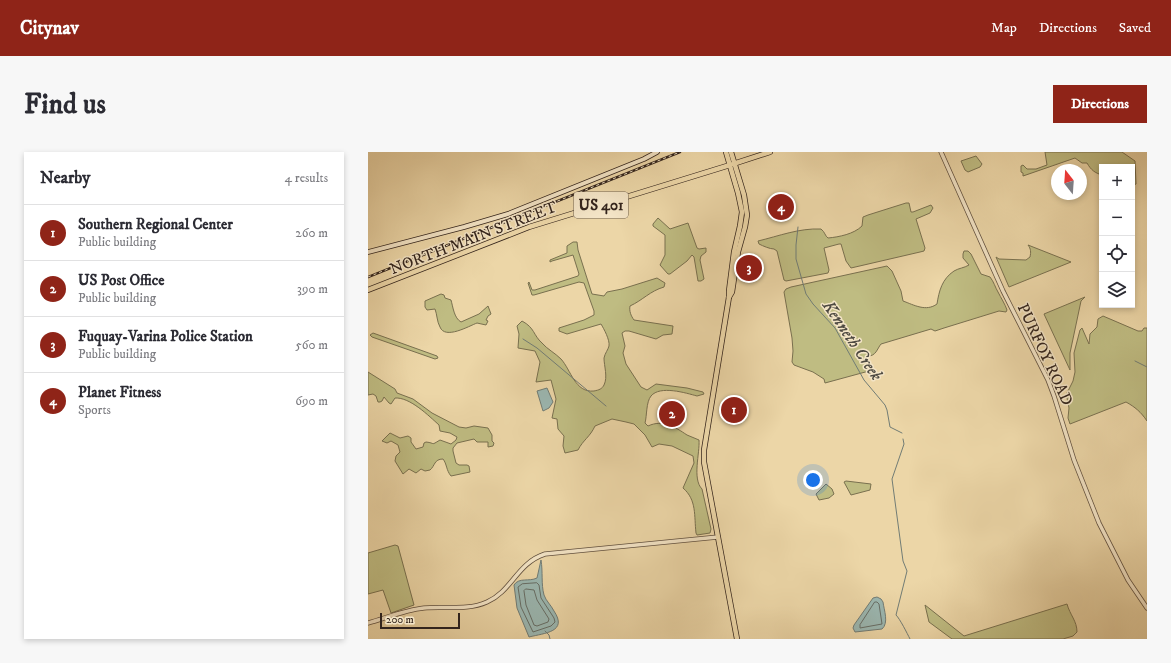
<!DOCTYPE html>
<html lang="en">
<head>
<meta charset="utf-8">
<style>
  :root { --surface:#fff; --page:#f7f7f7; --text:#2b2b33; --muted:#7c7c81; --line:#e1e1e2; --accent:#8f2418 }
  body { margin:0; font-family:"IM FELL DW Pica",serif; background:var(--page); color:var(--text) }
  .controls { position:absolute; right:12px; top:12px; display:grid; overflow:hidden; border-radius:0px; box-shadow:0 2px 6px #0003 }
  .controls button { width:36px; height:36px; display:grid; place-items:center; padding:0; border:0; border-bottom:1px solid var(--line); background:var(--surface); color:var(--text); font:20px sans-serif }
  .compass { position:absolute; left:683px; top:12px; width:36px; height:36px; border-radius:50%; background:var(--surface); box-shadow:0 2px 6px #0003; rotate:343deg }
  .scale { position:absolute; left:12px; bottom:10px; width:80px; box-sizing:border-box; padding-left:4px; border:2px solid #33241c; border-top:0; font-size:11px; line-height:14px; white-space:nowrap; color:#33241c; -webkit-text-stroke:3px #f3e4c6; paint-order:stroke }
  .you { position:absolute; left:445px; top:328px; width:14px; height:14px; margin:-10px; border:3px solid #fff; border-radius:50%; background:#1a73e8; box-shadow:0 0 0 6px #1a73e833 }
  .badge { display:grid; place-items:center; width:26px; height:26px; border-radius:50%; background:var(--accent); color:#fff; font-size:13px; font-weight:700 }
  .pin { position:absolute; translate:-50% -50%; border:2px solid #fff; box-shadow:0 1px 4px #0006 }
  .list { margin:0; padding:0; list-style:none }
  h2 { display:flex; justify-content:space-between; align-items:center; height:52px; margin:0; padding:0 16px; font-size:17px }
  h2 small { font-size:13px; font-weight:400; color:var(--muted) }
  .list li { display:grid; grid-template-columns:26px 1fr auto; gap:12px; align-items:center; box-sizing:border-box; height:56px; padding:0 16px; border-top:1px solid var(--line) }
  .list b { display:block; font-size:15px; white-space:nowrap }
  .list p { margin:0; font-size:13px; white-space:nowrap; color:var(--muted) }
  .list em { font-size:13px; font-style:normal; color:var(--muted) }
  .icon { flex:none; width:22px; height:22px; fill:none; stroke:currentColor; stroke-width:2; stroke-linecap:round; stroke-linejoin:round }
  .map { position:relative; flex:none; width:779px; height:487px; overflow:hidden; border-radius:0px }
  header { display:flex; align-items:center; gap:24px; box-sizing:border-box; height:56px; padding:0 20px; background:var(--accent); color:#fff }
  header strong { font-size:19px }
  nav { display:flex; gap:22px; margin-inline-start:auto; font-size:14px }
  .intro { display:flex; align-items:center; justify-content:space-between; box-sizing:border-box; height:96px; padding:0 24px }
  h1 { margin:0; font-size:28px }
  .button { padding:10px 18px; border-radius:0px; background:var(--accent); color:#fff; font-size:14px; font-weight:700 }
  main { display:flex; gap:24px; padding:0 24px }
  aside { flex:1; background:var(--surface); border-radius:0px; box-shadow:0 2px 6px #0003 }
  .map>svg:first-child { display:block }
</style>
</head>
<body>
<header>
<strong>Citynav</strong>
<nav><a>Map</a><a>Directions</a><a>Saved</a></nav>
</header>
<div class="intro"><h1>Find us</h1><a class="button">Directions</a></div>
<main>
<aside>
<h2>Nearby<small>4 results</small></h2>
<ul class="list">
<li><span class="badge">1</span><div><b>Southern Regional Center</b><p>Public building</p></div><em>260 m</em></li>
<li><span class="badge">2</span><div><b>US Post Office</b><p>Public building</p></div><em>390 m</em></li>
<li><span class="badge">3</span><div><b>Fuquay-Varina Police Station</b><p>Public building</p></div><em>560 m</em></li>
<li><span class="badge">4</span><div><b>Planet Fitness</b><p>Sports</p></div><em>690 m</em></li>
</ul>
</aside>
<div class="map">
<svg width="779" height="487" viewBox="0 0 779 487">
  <rect width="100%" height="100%" fill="#ecd6a7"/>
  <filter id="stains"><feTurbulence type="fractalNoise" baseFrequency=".005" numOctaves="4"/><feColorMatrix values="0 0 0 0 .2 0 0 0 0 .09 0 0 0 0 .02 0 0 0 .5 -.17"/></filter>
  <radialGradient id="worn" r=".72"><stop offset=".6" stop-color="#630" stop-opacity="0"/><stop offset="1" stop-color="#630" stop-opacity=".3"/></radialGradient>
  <g fill="#bfbc82" stroke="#79704f">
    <path d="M 677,0 L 754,0 L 767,9 L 768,32 L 766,33 L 764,30 L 764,15 L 734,15 L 734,23 C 727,21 723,18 719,11 L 714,11 L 707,6 L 655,24 L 655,21 L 653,20 L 653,14 L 655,13 L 659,17 L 668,17 L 679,13 Z"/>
    <path d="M 608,4 L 614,12 L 612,15 L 600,20 L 597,18 L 593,9 Z"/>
    <path d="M 538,51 L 541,51 L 543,60 L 545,60 L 563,53 L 565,56 L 562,61 L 548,67 L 557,96 L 556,99 L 552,100 L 483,116 L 478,109 L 473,92 L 471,92 L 456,96 L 461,118 L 460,121 L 418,129 L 416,128 L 409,99 L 406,97 C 402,97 395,94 391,92 L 390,89 C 411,84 431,76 453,77 C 457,80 457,84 460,86 C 471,85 486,82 494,74 L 495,65 L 500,63 Z"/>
    <path d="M 290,66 L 302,77 L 320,71 L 329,96 L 331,97 L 338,96 L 338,100 L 333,104 L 332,108 L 336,127 L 333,129 L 330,129 L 326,105 L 324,103 L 319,109 L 302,122 L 300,122 L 292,113 L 297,103 L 297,83 L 285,74 L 285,72 Z"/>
    <path d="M 205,90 L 209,90 L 210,98 L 224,142 L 236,144 L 239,140 L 254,137 L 289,126 L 297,131 L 296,135 C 282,139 275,148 262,154 C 261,159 263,164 266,168 L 305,174 L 304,182 L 295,183 L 288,187 L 261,179 L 257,179 L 254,181 L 257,194 L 255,201 L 258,212 L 273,235 L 279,238 L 288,232 L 319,236 L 335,240 L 336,242 L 329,244 C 318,241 292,233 283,244 C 278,250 279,264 277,271 L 280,274 C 295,267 307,275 319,283 C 323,285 327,286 331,288 C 332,301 324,327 334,337 L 343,377 L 342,381 L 329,383 L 328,381 C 326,364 329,348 315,336 L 326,311 L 325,304 L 304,294 L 291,292 L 284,295 L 277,283 L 266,272 L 258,270 L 244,267 L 227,274 C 222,285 215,288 210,298 L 197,301 L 195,294 L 196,284 L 190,277 L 189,267 L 184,266 L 188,247 L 183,228 L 168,230 L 172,210 L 167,199 L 150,196 L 151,182 L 149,174 L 154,169 C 167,176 165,183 174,191 C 179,197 187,201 193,207 C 203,218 207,241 226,239 C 231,238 234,237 236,233 C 240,225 236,214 236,206 C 237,201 240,198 241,194 C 242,188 236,177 233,172 L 199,182 L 191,179 L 191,176 L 216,168 L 226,163 L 226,159 L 216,131 L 211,130 L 166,143 L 164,143 L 160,131 L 161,130 L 164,138 L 167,138 L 210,124 L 211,122 L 205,103 L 184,109 L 182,110 L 182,108 L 199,101 L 199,94 Z"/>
    <path d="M 660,93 L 703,110 L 641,135 L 628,105 L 631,107 L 658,108 L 662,105 C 663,100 663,97 660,93 Z"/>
    <path d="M 596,99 L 600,99 L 603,102 L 613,122 L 622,125 C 626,130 627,135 630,140 C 633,146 637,152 639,158 L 638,160 L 631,159 L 576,176 L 567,179 L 563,177 L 513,192 C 509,197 508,204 500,204 L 499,209 L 501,219 L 457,231 L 456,227 L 445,220 L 426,213 L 424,210 L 425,199 L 424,186 L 416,140 L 418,137 L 423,135 L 519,114 L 524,119 L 533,139 L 535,149 C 546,153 558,160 569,152 C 571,139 574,127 586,119 C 591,116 596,116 601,113 L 595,106 L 595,102 Z"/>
    <path d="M 73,142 L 76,143 L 77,146 L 83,148 C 85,155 86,166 93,170 L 111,162 L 120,154 L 123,162 L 120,164 L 118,168 L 120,169 L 118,173 L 109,171 C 101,174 77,188 72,175 C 69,170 69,162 67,157 L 59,158 L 57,155 L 57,149 Z"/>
    <path d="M 717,145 L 713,149 L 702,201 L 702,218 L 676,162 Z"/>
    <path d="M 735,164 L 770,179 L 774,179 L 776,176 L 779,176 L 779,269 C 773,260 767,255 758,250 L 702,272 L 700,266 L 701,256 L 699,246 L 699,241 L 705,229 L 707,220 L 706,201 L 712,178 L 714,176 L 721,192 L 722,182 L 729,175 L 730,167 Z"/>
    <path d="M 5,181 L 69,204 L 70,206 L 67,207 L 4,185 L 2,183 Z"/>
    <path d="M 0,220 L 27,237 L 29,241 L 45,247 L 64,261 L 91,275 L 98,276 L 106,274 L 120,276 L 124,283 L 124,289 L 126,291 L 125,294 L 120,295 L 120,290 L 109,290 L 106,287 L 89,291 L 85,296 L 85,299 L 88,311 L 91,313 L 99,313 L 101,314 L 102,320 L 83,324 C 78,318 79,312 75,307 C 66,307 67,314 62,318 L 57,319 L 53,317 L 48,321 L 41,317 L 35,322 L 27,309 L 28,304 L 32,300 L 30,293 L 23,289 L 19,291 L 14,289 L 22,281 L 32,286 L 40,284 L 43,286 L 43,290 L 48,297 L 55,295 L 56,291 L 58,290 C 68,291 62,294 72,288 L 83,292 L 88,288 L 89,285 L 82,281 L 72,279 L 71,273 C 61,264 42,245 27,246 L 23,252 L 21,251 L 16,245 L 14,249 L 12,250 L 10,250 L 8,244 L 5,242 L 0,243 Z"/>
    <path d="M 478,329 L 503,332 L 502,338 L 483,343 L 476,330 Z"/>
    <path d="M 458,332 L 464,337 L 466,342 L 461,346 L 451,348 L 448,342 Z"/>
    <path d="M 27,393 L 30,394 L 46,453 L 23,461 L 15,438 L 0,442 L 0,401 Z"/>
    <path d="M 699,452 C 702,463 709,469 709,480 L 705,484 L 695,487 L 584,487 L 561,470 L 557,453 L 596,484 Z"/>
  </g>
  <g fill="#9bb7b1" stroke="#717c75">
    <path d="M 179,236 L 185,250 L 181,256 L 175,259 L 169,239 Z"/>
    <path d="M 173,408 C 175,420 173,432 176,443 C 178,449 183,453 186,459 C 200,480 177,481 161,485 L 149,456 L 146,433 C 151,425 161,430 169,426 Z"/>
    <path d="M 509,445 L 513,447 L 515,450 C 516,458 521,471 514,477 L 487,480 L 485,476 L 486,473 L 505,446 Z"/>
  </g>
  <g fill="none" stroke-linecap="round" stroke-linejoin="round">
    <g stroke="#676e66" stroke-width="1">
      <path d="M 169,431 L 171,433 L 173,446 L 186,466 L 187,470 L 183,474 L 165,480 L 153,455 L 150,435 L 154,432 Z"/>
      <path d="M 158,437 L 166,438 L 169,448 L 181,467 L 180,470 L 169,474 L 166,473 L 158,453 L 156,439 Z"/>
      <path d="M 507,450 L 509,450 L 511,452 L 514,472 L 492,476 L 492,473 Z"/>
    </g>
    <g stroke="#717c75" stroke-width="1">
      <path d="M 430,75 L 428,93 L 428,107 L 438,142 L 445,152 L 467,176 L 496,228 L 517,253 L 519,258 L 522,275 L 534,281"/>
      <path d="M 155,187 L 169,196 L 238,254"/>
      <path d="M 767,209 L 779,215"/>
      <path d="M 535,287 L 536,292 L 524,327 L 535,409 L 539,419 L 528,463 C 532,467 539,481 542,487"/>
      <path d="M 177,479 L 181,483 L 182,487"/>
    </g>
    <g stroke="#61503f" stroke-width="5">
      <g id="tertiary">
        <path d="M 573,0 L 635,139 L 680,228 L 686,244 L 706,308 L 731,371 L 760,428 L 779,456"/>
        <path d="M 0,471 C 18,466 37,458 56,456 C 77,454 99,459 119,450 C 144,439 149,411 177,402 L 350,385"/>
      </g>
    </g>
    <g stroke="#33241c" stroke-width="5.5">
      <path id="secondary" d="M 0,100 L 96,75 L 140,62 L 276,7 L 289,0"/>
    </g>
    <g stroke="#33241c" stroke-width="6">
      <path id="primary" d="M 0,138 L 161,75 L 362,13"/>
    </g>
    <g stroke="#33241c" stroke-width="6">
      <g id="trunk">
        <path d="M 358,0 L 370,41 L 374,60 L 372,74 L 366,100 L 361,139 L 361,145 L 336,298 L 336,310 L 369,487"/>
        <path d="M 365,12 L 402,0"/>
        <path d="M 361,145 L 364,140 L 370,100 L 377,75 L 379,63 L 376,43 L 363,0"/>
      </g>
    </g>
    <use href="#tertiary" stroke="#f3e4c6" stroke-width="3.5"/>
    <use href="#secondary" stroke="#f3e4c6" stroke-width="4"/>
    <use href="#primary" stroke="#ecd6a7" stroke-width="4.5"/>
    <use href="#trunk" stroke="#ecd6a7" stroke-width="4.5"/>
    <g stroke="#33241c" stroke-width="2.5">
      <path id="rail" d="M 0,125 L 312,0"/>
    </g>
    <use href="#rail" stroke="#f3e4c6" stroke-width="1" stroke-dasharray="3" stroke-linecap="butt"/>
  </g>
  <g text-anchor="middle" stroke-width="3" stroke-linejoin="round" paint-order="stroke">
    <rect fill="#f3e4c6" stroke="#6d5e4f" stroke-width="1" x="206" y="40" width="54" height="26" rx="3"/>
    <g font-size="15" font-weight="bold" fill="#33241c">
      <text x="233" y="58">US 401</text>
    </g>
    <g font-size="16" fill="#33241c" stroke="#f3e4c6">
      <text transform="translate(105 85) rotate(-21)" y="6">NORTH MAIN STREET</text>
      <text transform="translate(678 202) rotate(65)" y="6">PURFOY ROAD</text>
    </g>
    <g font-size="17" font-style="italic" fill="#4d4941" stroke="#f3e4c6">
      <text transform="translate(485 188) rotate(56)" y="6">Kenneth Creek</text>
    </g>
  </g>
  <rect width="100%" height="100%" filter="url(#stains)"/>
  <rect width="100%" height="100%" fill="url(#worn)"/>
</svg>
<div class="controls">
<button>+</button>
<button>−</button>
<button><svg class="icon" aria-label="locate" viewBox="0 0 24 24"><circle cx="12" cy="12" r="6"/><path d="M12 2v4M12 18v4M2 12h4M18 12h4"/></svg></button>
<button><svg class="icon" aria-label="layers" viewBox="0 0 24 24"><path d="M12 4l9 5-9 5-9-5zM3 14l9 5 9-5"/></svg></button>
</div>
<svg class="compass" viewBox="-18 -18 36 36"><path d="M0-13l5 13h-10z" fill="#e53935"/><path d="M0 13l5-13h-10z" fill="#7c7c81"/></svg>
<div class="scale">200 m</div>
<div class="you"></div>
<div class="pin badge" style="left:366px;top:258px">1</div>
<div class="pin badge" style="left:304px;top:262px">2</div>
<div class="pin badge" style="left:381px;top:116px">3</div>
<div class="pin badge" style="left:413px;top:55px">4</div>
</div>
</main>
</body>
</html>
